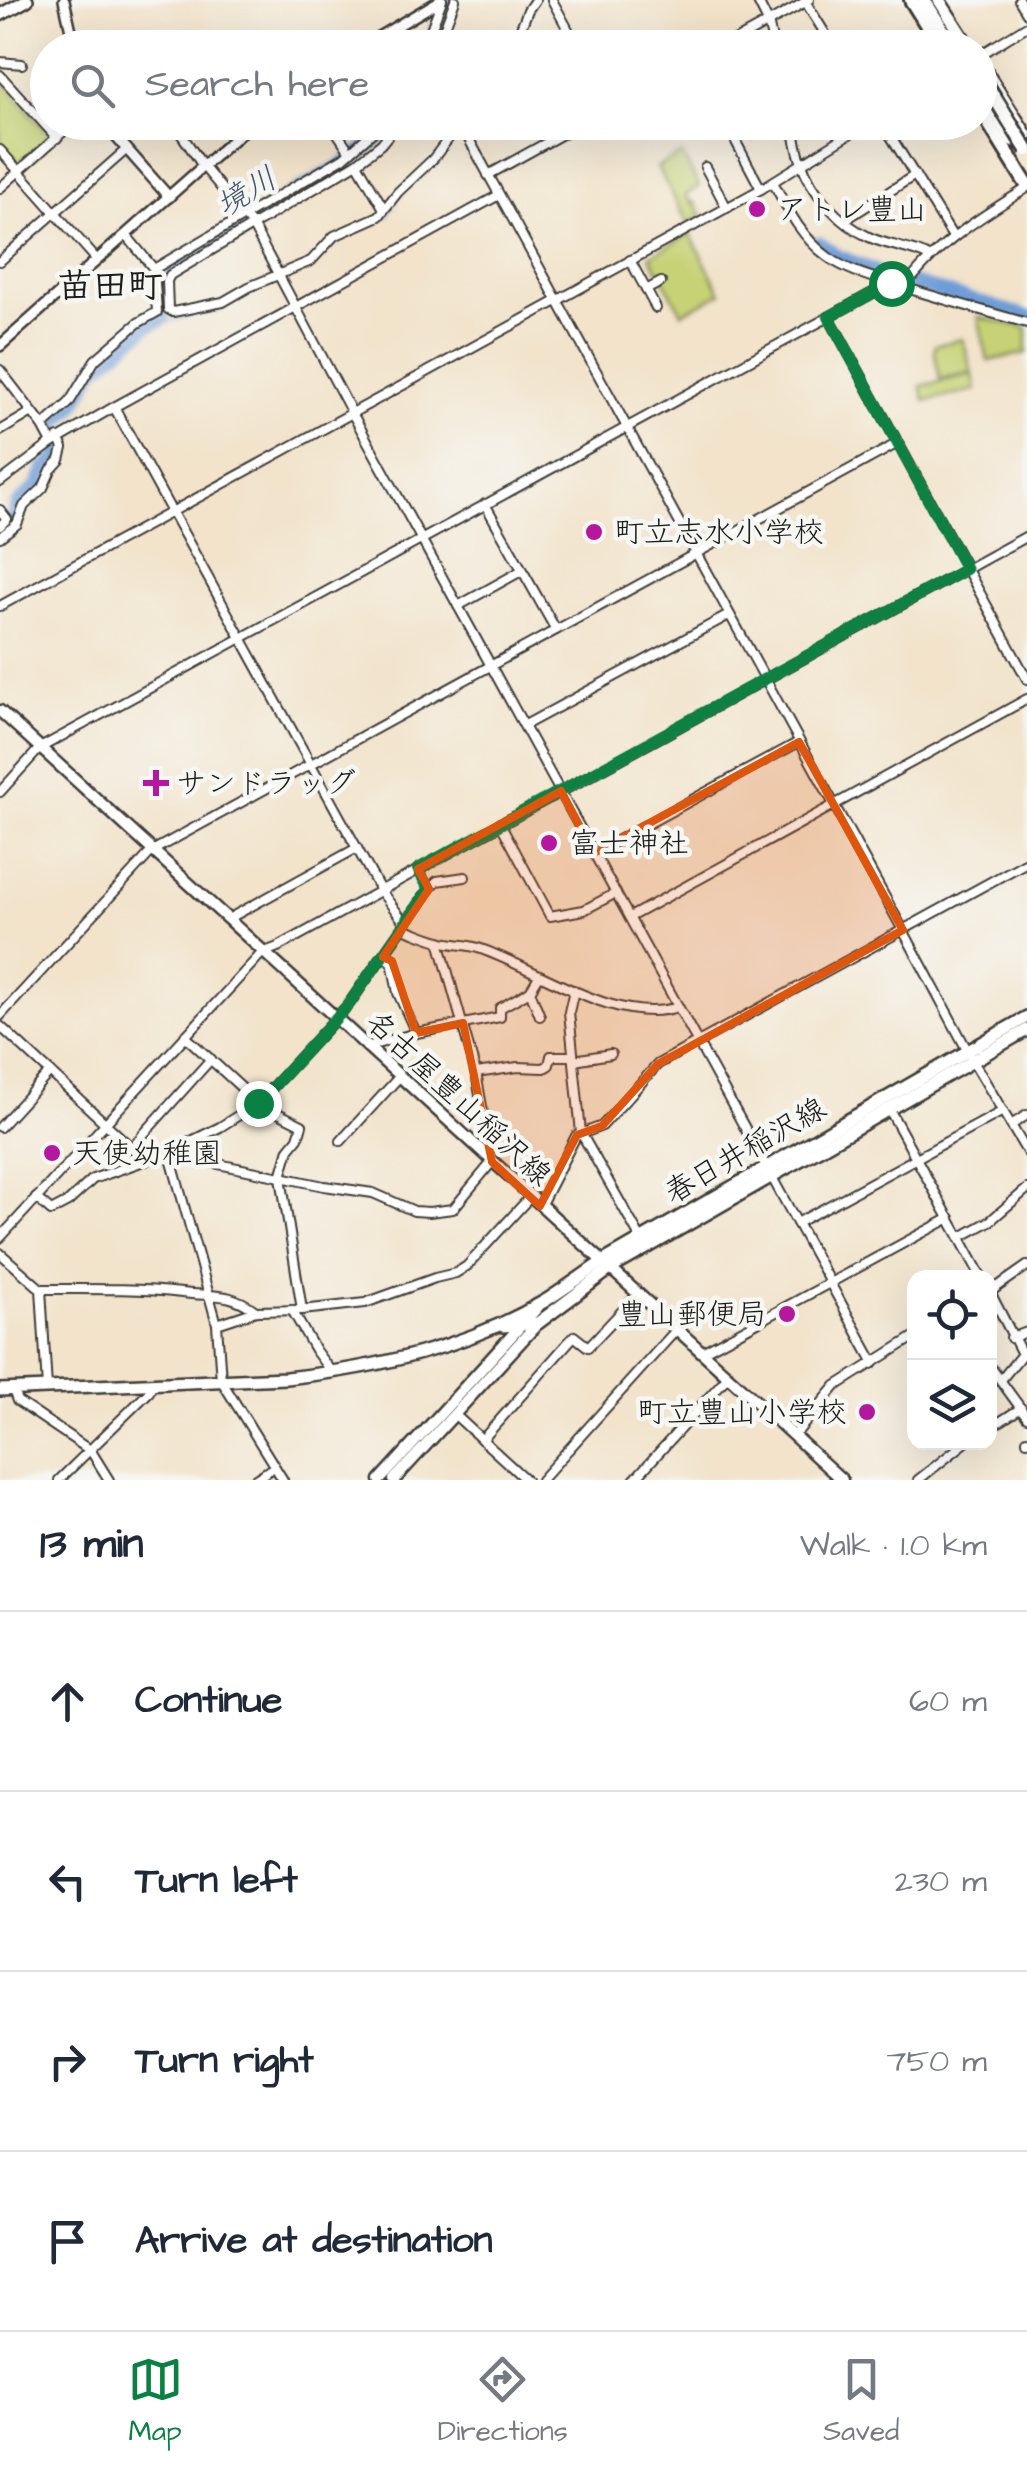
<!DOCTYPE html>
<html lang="en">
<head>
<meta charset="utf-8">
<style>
  :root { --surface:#fff; --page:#f6f6f7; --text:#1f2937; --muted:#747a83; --line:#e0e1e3; --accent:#0b8043 }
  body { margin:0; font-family:"Architects Daughter","Klee One",sans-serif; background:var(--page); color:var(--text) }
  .controls { position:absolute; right:30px; bottom:30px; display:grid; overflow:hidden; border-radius:20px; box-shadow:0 10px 40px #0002 }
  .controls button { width:90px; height:90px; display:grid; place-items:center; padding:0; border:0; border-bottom:2px solid var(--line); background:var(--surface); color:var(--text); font:50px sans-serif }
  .stop { position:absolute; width:30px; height:30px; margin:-22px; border:8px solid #0b8043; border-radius:50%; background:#fff }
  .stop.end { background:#0b8043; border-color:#fff; box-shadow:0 2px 10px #0008 }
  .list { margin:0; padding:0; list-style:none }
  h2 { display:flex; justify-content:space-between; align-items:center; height:130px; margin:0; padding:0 40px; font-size:42px }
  h2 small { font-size:32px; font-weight:400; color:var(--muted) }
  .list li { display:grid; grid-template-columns:65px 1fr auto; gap:30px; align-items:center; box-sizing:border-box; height:180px; padding:0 40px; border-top:2px solid var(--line) }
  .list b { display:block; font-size:38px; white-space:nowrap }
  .list em { font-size:32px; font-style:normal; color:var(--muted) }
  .icon { flex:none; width:55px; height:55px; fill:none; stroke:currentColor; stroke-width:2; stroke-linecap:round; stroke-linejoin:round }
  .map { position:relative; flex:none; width:1027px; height:1480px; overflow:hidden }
  .search { position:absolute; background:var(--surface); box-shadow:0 10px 40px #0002; left:30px; right:30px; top:30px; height:110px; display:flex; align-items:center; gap:25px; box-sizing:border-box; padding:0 35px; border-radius:55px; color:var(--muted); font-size:38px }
  .sheet { height:850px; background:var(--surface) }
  nav { display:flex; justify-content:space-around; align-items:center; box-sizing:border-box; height:140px; border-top:2px solid var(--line); background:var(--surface); font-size:28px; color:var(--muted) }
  nav a { display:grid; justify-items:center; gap:5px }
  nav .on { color:var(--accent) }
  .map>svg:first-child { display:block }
</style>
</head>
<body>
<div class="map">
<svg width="1027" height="1480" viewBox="0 0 1027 1480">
  <rect width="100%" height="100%" fill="#f6f6f2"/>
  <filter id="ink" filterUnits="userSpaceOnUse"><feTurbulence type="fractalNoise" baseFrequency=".01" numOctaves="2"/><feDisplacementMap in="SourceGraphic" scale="20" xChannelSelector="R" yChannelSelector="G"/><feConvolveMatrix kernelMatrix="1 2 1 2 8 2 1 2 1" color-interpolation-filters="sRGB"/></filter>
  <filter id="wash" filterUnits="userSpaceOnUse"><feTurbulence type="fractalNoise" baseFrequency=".0048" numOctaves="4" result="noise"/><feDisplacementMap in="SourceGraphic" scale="40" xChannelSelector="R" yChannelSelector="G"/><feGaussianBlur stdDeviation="2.25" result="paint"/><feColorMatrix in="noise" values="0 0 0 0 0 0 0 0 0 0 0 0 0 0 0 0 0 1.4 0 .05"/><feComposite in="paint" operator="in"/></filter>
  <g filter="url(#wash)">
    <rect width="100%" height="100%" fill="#f2e3ca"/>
    <g fill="#c6d274" stroke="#717748" stroke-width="2.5">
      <path d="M 0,78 L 48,133 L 49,137 L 20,162 L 17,163 L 0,143 Z"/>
      <path d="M 682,154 L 699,186 L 686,195 L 691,203 L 694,202 L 702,216 L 688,223 L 657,167 Z"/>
      <path d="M 690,234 L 721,293 L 682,313 L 650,256 Z"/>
      <path d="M 978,317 L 1027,328 L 1027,353 L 988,361 Z"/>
      <path d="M 963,339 L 972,372 L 940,379 L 934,350 L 935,345 Z"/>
      <path d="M 973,374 L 976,390 L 925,401 L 921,386 Z"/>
    </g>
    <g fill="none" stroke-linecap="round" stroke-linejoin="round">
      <g stroke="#6e9dd7" stroke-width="2.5">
        <path d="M 449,144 L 460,131"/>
        <path d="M 411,184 L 427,169"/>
        <path d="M 360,228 L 387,216 L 396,201"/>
        <path d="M 810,235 L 819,244"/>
        <path d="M 291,273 L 311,266 L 344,236"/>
        <path d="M 162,319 L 167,322 L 203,312 L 215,312 L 254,289"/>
      </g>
      <g stroke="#6e9dd7" stroke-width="15">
        <path d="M 429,48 L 448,0"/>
        <path d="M 819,244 L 839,257 L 883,275 L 1027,317"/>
        <path d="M 53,429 L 56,422 L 73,406 L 94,369 L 147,326 L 162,319 L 161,274 L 349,161 L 378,138 L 390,122"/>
        <path d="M 0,531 L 13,521 L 18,505 L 38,486 L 45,468 L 56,460 L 59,452 L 57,446"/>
      </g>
    </g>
  </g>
  <g filter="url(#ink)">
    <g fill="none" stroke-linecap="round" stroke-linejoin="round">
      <g stroke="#3c3a36" stroke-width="12">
        <g id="minor">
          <path d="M 552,0 L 578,48"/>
          <path d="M 757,0 L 768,22 L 774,48"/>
          <path d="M 1019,0 L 1027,13"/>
          <path d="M 805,1 L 834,48"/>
          <path d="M 424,48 L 442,0"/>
          <path d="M 437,48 L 455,0"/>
          <path d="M 513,48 L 528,10 L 535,0"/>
          <path d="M 722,48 L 809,0"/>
          <path d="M 980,55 L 1027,26"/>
          <path d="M 0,62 L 22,64"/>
          <path d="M 0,75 L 57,138"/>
          <path d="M 173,122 L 203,166 L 252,225 L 352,413 L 874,1363"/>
          <path d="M 330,122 L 350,152"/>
          <path d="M 399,122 L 381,144 L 357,163 L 170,275 L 167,281 L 168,309 L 173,312 L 223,302 L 249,287 L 311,261 L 334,236 L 379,216 L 398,192 L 433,159 L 461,122"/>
          <path d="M 792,122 C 795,135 797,149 801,161 C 811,193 839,223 869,237 C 888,246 910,247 929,257"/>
          <path d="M 882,122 L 953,237"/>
          <path d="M 460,123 L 903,930 L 973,1061 L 1027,1152"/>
          <path d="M 735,140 L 761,189"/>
          <path d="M 0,150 L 97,260"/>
          <path d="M 357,163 L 384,209"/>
          <path d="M 705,167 L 727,208"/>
          <path d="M 488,175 L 584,122"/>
          <path d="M 773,182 C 788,210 801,237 828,257 C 849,272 875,278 900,286 C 942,299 984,311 1027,323"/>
          <path d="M 0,188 L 74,122"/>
          <path d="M 845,220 L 915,175"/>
          <path d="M 126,235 L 154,269"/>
          <path d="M 630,260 L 656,308"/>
          <path d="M 0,261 L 127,149"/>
          <path d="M 914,276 C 945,239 984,215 1024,190"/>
          <path d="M 646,290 L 661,282"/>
          <path d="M 829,317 L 1027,679"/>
          <path d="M 0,370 L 43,426"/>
          <path d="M 114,407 L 380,890 L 405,923"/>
          <path d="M 0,431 L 32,412"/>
          <path d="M 52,443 L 114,407 L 499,195"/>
          <path d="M 0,482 L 52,443 L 43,426 L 69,403 L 95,360 L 138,323 L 157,312 L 154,269 L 343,158 L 374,131 L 381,122"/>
          <path d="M 485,504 L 556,630"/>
          <path d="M 0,510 L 7,519 L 0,526"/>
          <path d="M 0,537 L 17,524 L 24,506 L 43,488 L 51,470 L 60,460 L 63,448 L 58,438"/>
          <path d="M 0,606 L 761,189 L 869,122"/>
          <path d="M 458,606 L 523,570"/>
          <path d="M 525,725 L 729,615"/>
          <path d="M 0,792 L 40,748 L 891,283"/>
          <path d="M 500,823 L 550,916 L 584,910 L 616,893"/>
          <path d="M 594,853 L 799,742"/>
          <path d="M 630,917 L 1027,699"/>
          <path d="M 228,919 L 357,848"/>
          <path d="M 403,928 C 415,932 427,938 440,941 C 452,945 466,944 478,948 C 536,967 616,1027 678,1007"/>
          <path d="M 383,957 L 392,961 L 398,993 L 416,1033"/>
          <path d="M 574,990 L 569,1012 L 581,1133 L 641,1239"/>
          <path d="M 530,991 L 540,1016"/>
          <path d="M 0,1016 L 152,851 L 898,443"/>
          <path d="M 0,1026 L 146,1161"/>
          <path d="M 185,1036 L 258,1103 L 302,1125 L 298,1138 L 289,1149 L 281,1177 L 302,1310"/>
          <path d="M 366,1047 L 416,1033 L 500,1017 L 500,1008 L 530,991 L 539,976"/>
          <path d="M 574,1060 L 611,1054"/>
          <path d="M 476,1073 L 518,1067 L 544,1068 L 549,1065 L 551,1056 L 573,1056"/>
          <path d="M 889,1109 L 982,1278"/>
          <path d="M 1011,1125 L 1027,1115"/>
          <path d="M 0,1127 L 50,1072"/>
          <path d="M 341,1141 L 399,1077"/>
          <path d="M 132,1147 L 211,1059"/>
          <path d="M 170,1155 L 217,1324"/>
          <path d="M 172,1160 L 194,1159 L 324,1186 L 373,1193 L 414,1211 L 429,1212 L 453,1209 L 492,1162 L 476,1073 L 439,941"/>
          <path d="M 36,1198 L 51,1211 L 68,1202 L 93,1179 L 169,1152 L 220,1127 L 258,1103 L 349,1004 L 429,889 L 437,881 L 465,877"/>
          <path d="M 540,1206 L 576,1136 L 602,1126 L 658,1064 L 1027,862"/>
          <path d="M 797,1223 L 1003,1111"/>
          <path d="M 961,1237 L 990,1221 L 1027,1189"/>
          <path d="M 0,1238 L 262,953 L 278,947 L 1027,536"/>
          <path d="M 0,1253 L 41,1289 C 89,1289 135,1288 182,1293 C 213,1297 229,1291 256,1311"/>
          <path d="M 41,1289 L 47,1388"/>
          <path d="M 990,1292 L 1022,1354 L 1001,1380"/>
          <path d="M 990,1292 L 1027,1266"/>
          <path d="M 292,1310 L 315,1350 L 332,1373"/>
          <path d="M 1011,1338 L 1027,1332"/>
          <path d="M 702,1352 L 950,1218"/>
          <path d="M 990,1366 L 1027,1417"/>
          <path d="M 13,1390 L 17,1401 L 91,1451 L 109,1480"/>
          <path d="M 454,1414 L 526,1480"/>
          <path d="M 990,1425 L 1001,1421 L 1021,1408"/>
          <path d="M 794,1436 L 836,1386 L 914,1337"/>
          <path d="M 482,1440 L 574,1336 L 588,1347 L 638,1294"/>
          <path d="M 1027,1440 L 1027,1441"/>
          <path d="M 59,1480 L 149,1392 L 152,1384"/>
          <path d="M 254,1480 L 274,1467"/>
          <path d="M 283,1480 L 221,1380 L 217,1324 L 256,1311 L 302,1310 L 365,1303 L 435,1278 L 456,1273 L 467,1266 L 530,1197"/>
          <path d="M 541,1480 L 677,1329"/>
          <path d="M 634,1480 L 728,1376"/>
          <path d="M 918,1480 L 966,1442"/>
        </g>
      </g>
      <g stroke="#3c3a36" stroke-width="14">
        <g id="tertiary">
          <path d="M 64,0 L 75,48"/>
          <path d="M 360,48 L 441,0"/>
          <path d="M 103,122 L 169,197"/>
          <path d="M 0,346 L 253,122"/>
        </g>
      </g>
      <g stroke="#3c3a36" stroke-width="15">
        <g id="secondary">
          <path d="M 0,711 L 842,1480"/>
          <path d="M 380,1480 L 538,1307"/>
          <path d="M 394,1480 L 538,1323"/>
        </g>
      </g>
      <g stroke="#3c3a36" stroke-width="16">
        <g id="primary">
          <path d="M 0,15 L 27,0"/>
          <path d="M 503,1326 L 538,1323 L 610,1269 L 1027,1030"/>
          <path d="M 0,1390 L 286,1378 C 376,1368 466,1348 545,1301 C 564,1289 583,1275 602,1262 L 1027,1017"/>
        </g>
      </g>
      <g stroke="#3c3a36" stroke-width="16">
        <g id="trunk">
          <path d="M 939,0 L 970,48"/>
          <path d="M 980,62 L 1027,136"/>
        </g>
      </g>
      <g stroke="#3c3a36" stroke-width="18">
        <g id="motorway">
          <path d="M 911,0 L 941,48"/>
          <path d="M 924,0 L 954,48"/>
          <path d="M 980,87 L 1013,140 L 1026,144"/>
          <path d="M 980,109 L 1027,185"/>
        </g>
      </g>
      <use href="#minor" stroke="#fff" stroke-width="8"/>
      <use href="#tertiary" stroke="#fff" stroke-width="9"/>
      <use href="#secondary" stroke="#fff" stroke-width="10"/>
      <use href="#primary" stroke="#fff" stroke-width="11"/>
      <use href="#trunk" stroke="#fff" stroke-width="11"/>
      <use href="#motorway" stroke="#fff" stroke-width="12"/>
      <g stroke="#3c3a36" stroke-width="18" stroke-linecap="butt">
        <path id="motorway-bridge" d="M 980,74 L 1027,150"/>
      </g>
      <use href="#motorway-bridge" stroke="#fff" stroke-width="12"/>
    </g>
  </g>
  <g fill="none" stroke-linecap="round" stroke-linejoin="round" filter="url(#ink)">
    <path stroke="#0b8043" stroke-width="12" d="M 258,1103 L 349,1004 L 429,889 L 418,869 L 966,569 L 829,317 L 891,283"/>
  </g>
  <path fill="#de560d" fill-opacity="0.2" stroke="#de560d" stroke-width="8" stroke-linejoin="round" d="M 799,742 L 903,930 L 658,1064 L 602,1126 L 577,1135 L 540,1206 L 492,1162 L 463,1023 L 416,1033 L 392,961 L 383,957 L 429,889 L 418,869 L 561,791 L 594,853 Z"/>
  <g fill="#b5179e" stroke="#f6f6f2" stroke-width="4">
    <circle cx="757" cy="209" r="10"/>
    <circle cx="594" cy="532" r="10"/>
    <path d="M151 768h10v10h10v10h-10v10h-10v-10h-10v-10h10z"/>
    <circle cx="549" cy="843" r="10"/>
    <circle cx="52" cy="1153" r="10"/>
    <circle cx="787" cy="1314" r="10"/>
    <circle cx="867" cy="1412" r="10"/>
  </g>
  <g text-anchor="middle" stroke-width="9" stroke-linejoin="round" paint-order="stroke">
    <g font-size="30" fill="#1c1c1c" stroke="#f6f6f2" text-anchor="start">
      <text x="777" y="219">アトレ豊山</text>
      <text x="614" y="542">町立志水小学校</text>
      <text x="176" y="793">サンドラッグ</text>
      <text x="569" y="853">富士神社</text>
      <text x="72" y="1163">天使幼稚園</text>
      <text x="767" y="1324" text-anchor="end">豊山郵便局</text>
      <text x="847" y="1422" text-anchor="end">町立豊山小学校</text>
    </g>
    <g font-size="30" fill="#1c1c1c" stroke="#f6f6f2">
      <text transform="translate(459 1098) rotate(43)" y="10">名古屋豊山稲沢線</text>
      <text transform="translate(745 1150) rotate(-30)" y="10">春日井稲沢線</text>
    </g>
    <g font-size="32" font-style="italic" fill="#415670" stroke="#f6f6f2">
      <text transform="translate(246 191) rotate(-31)" y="11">境川</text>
    </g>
    <g font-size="35" font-weight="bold" fill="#1c1c1c" stroke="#f6f6f2">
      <text x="110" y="297">苗田町</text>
    </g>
  </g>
</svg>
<div class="controls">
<button><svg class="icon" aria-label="locate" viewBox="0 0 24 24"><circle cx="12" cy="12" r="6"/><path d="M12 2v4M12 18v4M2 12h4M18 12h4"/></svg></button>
<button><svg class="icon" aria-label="layers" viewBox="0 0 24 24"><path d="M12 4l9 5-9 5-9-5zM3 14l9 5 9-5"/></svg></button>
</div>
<div class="stop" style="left:891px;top:283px"></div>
<div class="stop end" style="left:258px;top:1103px"></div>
<div class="search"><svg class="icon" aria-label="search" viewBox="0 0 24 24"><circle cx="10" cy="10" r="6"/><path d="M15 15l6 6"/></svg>Search here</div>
</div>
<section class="sheet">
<h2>13 min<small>Walk · 1.0 km</small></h2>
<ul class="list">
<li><svg class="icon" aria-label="ahead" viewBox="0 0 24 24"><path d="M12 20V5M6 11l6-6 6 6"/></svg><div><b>Continue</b></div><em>60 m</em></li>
<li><svg class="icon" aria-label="left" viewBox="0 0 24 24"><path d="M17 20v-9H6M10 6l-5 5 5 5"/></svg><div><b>Turn left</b></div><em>230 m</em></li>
<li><svg class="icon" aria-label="right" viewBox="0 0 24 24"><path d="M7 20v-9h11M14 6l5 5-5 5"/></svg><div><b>Turn right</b></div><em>750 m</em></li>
<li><svg class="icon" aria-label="arrive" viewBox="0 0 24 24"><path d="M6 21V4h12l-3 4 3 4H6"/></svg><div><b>Arrive at destination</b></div></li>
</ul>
</section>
<nav>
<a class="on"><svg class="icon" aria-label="map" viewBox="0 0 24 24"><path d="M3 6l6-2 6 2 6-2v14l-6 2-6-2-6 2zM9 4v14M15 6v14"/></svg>Map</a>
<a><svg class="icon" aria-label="directions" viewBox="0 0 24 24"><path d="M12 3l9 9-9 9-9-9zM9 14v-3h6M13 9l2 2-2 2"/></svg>Directions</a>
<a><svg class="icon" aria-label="saved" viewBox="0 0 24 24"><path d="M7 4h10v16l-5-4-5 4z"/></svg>Saved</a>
</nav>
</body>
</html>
